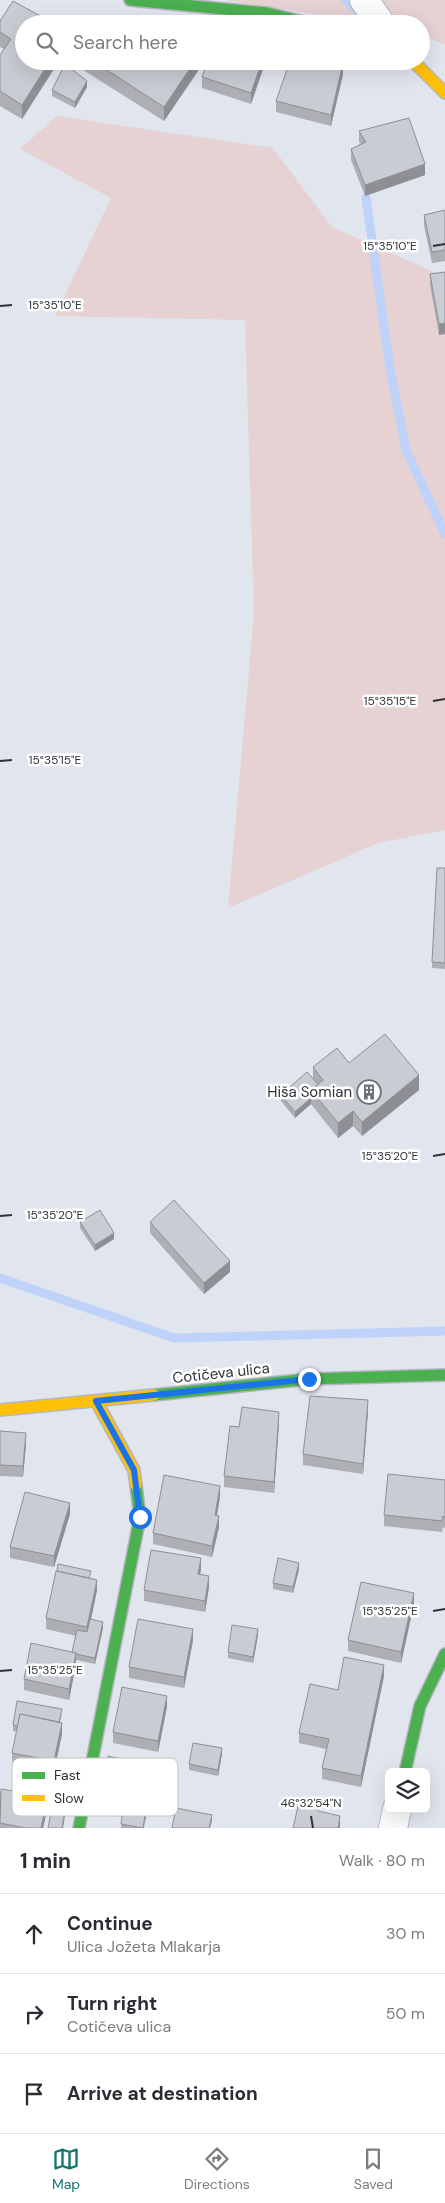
<!DOCTYPE html>
<html lang="en">
<head>
<meta charset="utf-8">
<style>
  :root { --surface:#fff; --page:#f2f2f3; --text:#2b2b33; --muted:#7c7c81; --line:#e1e1e2; --accent:#0f766e }
  body { margin:0; font-family:"DM Sans",sans-serif; background:var(--page); color:var(--text) }
  .controls { position:absolute; right:15px; bottom:15px; display:grid; overflow:hidden; border-radius:8px; box-shadow:0 5px 20px #0002 }
  .controls button { width:45px; height:45px; display:grid; place-items:center; padding:0; border:0; border-bottom:1px solid var(--line); background:var(--surface); color:var(--text); font:25px sans-serif }
  .stop { position:absolute; width:15px; height:15px; margin:-11px; border:4px solid #1a73e8; border-radius:50%; background:#fff }
  .stop.end { background:#1a73e8; border-color:#fff; box-shadow:0 1px 5px #0008 }
  .list { margin:0; padding:0; list-style:none }
  h2 { display:flex; justify-content:space-between; align-items:center; height:65px; margin:0; padding:0 20px; font-size:21px }
  h2 small { font-size:16px; font-weight:400; color:var(--muted) }
  .list li { display:grid; grid-template-columns:32px 1fr auto; gap:15px; align-items:center; box-sizing:border-box; height:80px; padding:0 20px; border-top:1px solid var(--line) }
  .list b { display:block; font-size:19px; white-space:nowrap }
  .list p { margin:0; font-size:16px; white-space:nowrap; color:var(--muted) }
  .list em { font-size:16px; font-style:normal; color:var(--muted) }
  .icon { flex:none; width:28px; height:28px; fill:none; stroke:currentColor; stroke-width:2; stroke-linecap:round; stroke-linejoin:round }
  .map { position:relative; flex:none; width:445px; height:1828px; overflow:hidden }
  .search { position:absolute; background:var(--surface); box-shadow:0 5px 20px #0002; left:15px; right:15px; top:15px; height:55px; display:flex; align-items:center; gap:12px; box-sizing:border-box; padding:0 18px; border-radius:28px; color:var(--muted); font-size:19px }
  .sheet { height:305px; background:var(--surface) }
  nav { display:flex; justify-content:space-around; align-items:center; box-sizing:border-box; height:70px; border-top:1px solid var(--line); background:var(--surface); font-size:14px; color:var(--muted) }
  nav a { display:grid; justify-items:center; gap:2px }
  nav .on { color:var(--accent) }
  .map>svg:first-child { display:block }
</style>
</head>
<body>
<div class="map">
<svg width="445" height="1828" viewBox="0 0 445 1828">
  <rect width="100%" height="100%" fill="#e1e5ee"/>
  <g fill="#e6d1d3">
    <path d="M 224,0 L 445,0 L 445,44 L 421,36 L 421,24 L 379,24 Z"/>
    <path d="M 57,116 L 273,148 L 332,227 L 436,273 L 445,315 L 445,830 L 378,843 L 228,908 L 254,613 L 245,320 L 55,316 L 111,198 L 20,149 Z"/>
  </g>
  <g fill="none" stroke-linecap="round" stroke-linejoin="round">
    <g stroke="#bfd2f9" stroke-width="9">
      <path d="M 346,0 L 360,14"/>
      <path d="M 366,198 L 390,369 L 406,450 L 445,534"/>
      <path d="M 0,1278 L 174,1338 L 445,1331"/>
    </g>
    <g stroke="#b4b7bf" stroke-width="30">
      <g id="street">
        <path d="M 364,0 L 381,24"/>
        <path d="M 393,1828 L 397,1809"/>
      </g>
    </g>
    <g stroke="#b4b7bf" stroke-width="14">
      <g id="fast">
        <path d="M 130,0 L 267,13 L 312,24"/>
        <path d="M 154,1395 L 309,1379 L 445,1375"/>
        <path d="M 405,1772 L 420,1706 L 445,1654"/>
        <path d="M 79,1828 L 140,1517 L 136,1485"/>
      </g>
    </g>
    <g stroke="#b4b7bf" stroke-width="14">
      <g id="slow">
        <path d="M 413,61 L 445,93"/>
        <path d="M 96,1401 L 134,1470 L 136,1485"/>
        <path d="M 0,1410 L 154,1395"/>
      </g>
    </g>
    <use href="#street" stroke="#fafbfc" stroke-width="28"/>
    <use href="#fast" stroke="#4caf50" stroke-width="11"/>
    <use href="#slow" stroke="#ffc107" stroke-width="11"/>
  </g>
  <g fill="#adafb5">
    <path d="M 0,21 L 24,61 L 59,61 L 22,119 L 0,106 L 0,55 L 4,49 L 0,47 Z"/>
    <path d="M 80,61 L 198,61 L 198,71 L 164,121 L 80,68 Z"/>
    <path d="M 264,61 L 264,66 L 251,104 L 202,88 L 202,77 Z"/>
    <path d="M 343,74 L 331,126 L 276,112 L 276,101 Z"/>
    <path d="M 87,87 L 75,108 L 52,96 L 52,90 Z"/>
    <path d="M 359,131 L 425,175 L 365,196 L 351,160 L 351,149 L 361,144 L 359,142 Z"/>
    <path d="M 445,210 L 445,261 L 432,263 L 424,226 L 424,215 Z"/>
    <path d="M 445,272 L 439,335 L 430,285 L 430,274 Z"/>
    <path d="M 445,868 L 445,969 L 432,968 L 432,962 Z"/>
    <path d="M 349,1063 L 419,1090 L 362,1136 L 353,1126 L 338,1138 L 311,1104 L 295,1118 L 281,1101 L 281,1095 L 313,1078 L 313,1067 Z"/>
    <path d="M 80,1222 L 114,1239 L 95,1251 L 80,1228 Z"/>
    <path d="M 150,1222 L 230,1272 L 204,1294 L 150,1233 Z"/>
    <path d="M 368,1411 L 363,1474 L 303,1465 L 303,1454 Z"/>
    <path d="M 279,1423 L 274,1493 L 224,1487 L 224,1476 L 239,1427 Z"/>
    <path d="M 0,1431 L 26,1444 L 23,1477 L 0,1476 Z"/>
    <path d="M 445,1480 L 445,1528 L 443,1527 L 442,1532 L 384,1526 L 384,1515 Z"/>
    <path d="M 220,1497 L 217,1516 L 219,1527 L 212,1557 L 153,1544 L 153,1533 Z"/>
    <path d="M 70,1514 L 54,1567 L 10,1558 L 10,1547 Z"/>
    <path d="M 201,1569 L 200,1574 L 209,1587 L 205,1612 L 144,1601 L 144,1590 Z"/>
    <path d="M 299,1569 L 293,1593 L 273,1589 L 273,1583 Z"/>
    <path d="M 91,1578 L 97,1590 L 91,1619 L 103,1628 L 95,1664 L 76,1660 L 76,1664 L 69,1700 L 24,1690 L 24,1679 L 72,1653 L 76,1636 L 46,1629 L 46,1618 Z"/>
    <path d="M 414,1604 L 401,1663 L 348,1651 L 348,1640 Z"/>
    <path d="M 258,1635 L 253,1663 L 228,1658 L 228,1652 Z"/>
    <path d="M 193,1640 L 184,1688 L 129,1678 L 129,1667 Z"/>
    <path d="M 384,1676 L 361,1787 L 322,1779 L 322,1768 L 326,1749 L 299,1743 L 299,1733 L 338,1690 Z"/>
    <path d="M 167,1707 L 158,1752 L 113,1743 L 113,1732 Z"/>
    <path d="M 62,1715 L 60,1722 L 62,1734 L 54,1772 L 12,1764 L 12,1753 L 17,1732 L 13,1731 L 13,1725 Z"/>
    <path d="M 222,1754 L 218,1776 L 189,1770 L 189,1764 Z"/>
    <path d="M 154,1777 L 144,1828 L 121,1828 L 122,1817 L 99,1812 L 99,1801 Z"/>
    <path d="M 12,1791 L 29,1792 L 48,1806 L 43,1828 L 0,1828 L 0,1792 Z"/>
  </g>
  <g fill="#8d8f94">
    <path d="M 50,61 L 59,61 L 22,119 L 22,105 Z"/>
    <path d="M 195,61 L 198,61 L 198,71 L 164,121 L 164,107 Z"/>
    <path d="M 262,61 L 264,61 L 264,66 L 251,104 L 251,93 Z"/>
    <path d="M 343,63 L 343,74 L 331,126 L 331,115 Z"/>
    <path d="M 87,81 L 87,87 L 75,108 L 75,102 Z"/>
    <path d="M 425,164 L 425,175 L 365,196 L 365,185 Z"/>
    <path d="M 445,323 L 445,334 L 439,335 L 439,324 Z"/>
    <path d="M 419,1075 L 419,1090 L 362,1136 L 362,1122 Z"/>
    <path d="M 311,1098 L 311,1104 L 295,1118 L 295,1112 Z"/>
    <path d="M 353,1111 L 353,1126 L 338,1138 L 338,1123 Z"/>
    <path d="M 114,1233 L 114,1239 L 95,1251 L 95,1245 Z"/>
    <path d="M 230,1261 L 230,1272 L 204,1294 L 204,1283 Z"/>
    <path d="M 368,1400 L 368,1411 L 363,1474 L 363,1464 Z"/>
    <path d="M 279,1412 L 279,1423 L 274,1493 L 274,1482 Z"/>
    <path d="M 26,1433 L 26,1444 L 23,1477 L 23,1466 Z"/>
    <path d="M 220,1486 L 220,1497 L 215,1526 L 215,1515 Z"/>
    <path d="M 70,1503 L 70,1514 L 54,1567 L 54,1556 Z"/>
    <path d="M 219,1516 L 219,1527 L 212,1557 L 212,1546 Z"/>
    <path d="M 201,1558 L 201,1569 L 198,1585 L 198,1574 Z"/>
    <path d="M 299,1563 L 299,1569 L 293,1593 L 293,1587 Z"/>
    <path d="M 209,1576 L 209,1587 L 205,1612 L 205,1601 Z"/>
    <path d="M 97,1580 L 97,1590 L 87,1638 L 87,1627 Z"/>
    <path d="M 414,1593 L 414,1604 L 401,1663 L 401,1652 Z"/>
    <path d="M 103,1622 L 103,1628 L 95,1664 L 95,1658 Z"/>
    <path d="M 193,1629 L 193,1640 L 184,1688 L 184,1677 Z"/>
    <path d="M 258,1629 L 258,1635 L 253,1663 L 253,1657 Z"/>
    <path d="M 76,1653 L 76,1664 L 69,1700 L 69,1689 Z"/>
    <path d="M 384,1665 L 384,1676 L 361,1787 L 361,1776 Z"/>
    <path d="M 167,1696 L 167,1707 L 158,1752 L 158,1741 Z"/>
    <path d="M 62,1723 L 62,1734 L 54,1772 L 54,1761 Z"/>
    <path d="M 222,1748 L 222,1754 L 218,1776 L 218,1770 Z"/>
    <path d="M 154,1766 L 154,1777 L 145,1821 L 145,1810 Z"/>
    <path d="M 48,1795 L 48,1806 L 43,1828 L 41,1828 Z"/>
    <path d="M 65,1810 L 65,1816 L 63,1828 L 62,1828 Z"/>
    <path d="M 212,1815 L 212,1821 L 210,1828 L 209,1828 Z"/>
    <path d="M 340,1816 L 340,1828 L 338,1828 Z"/>
  </g>
  <g fill="#c9ccd3" stroke="#8d8f94">
    <path d="M 13,1 L 55,24 L 24,24 L 24,61 L 50,61 L 22,105 L 0,91 L 0,55 L 11,39 L 0,32 L 0,21 Z"/>
    <path d="M 93,61 L 195,61 L 164,107 Z"/>
    <path d="M 208,61 L 262,61 L 251,93 L 202,77 Z"/>
    <path d="M 290,61 L 337,61 L 343,63 L 331,115 L 276,101 Z"/>
    <path d="M 65,64 L 87,81 L 75,102 L 52,90 Z"/>
    <path d="M 409,118 L 425,164 L 365,185 L 351,149 L 366,142 L 359,131 Z"/>
    <path d="M 445,210 L 445,250 L 432,252 L 424,215 Z"/>
    <path d="M 445,272 L 445,323 L 439,324 L 430,274 Z"/>
    <path d="M 437,868 L 445,868 L 445,963 L 432,962 Z"/>
    <path d="M 385,1034 L 419,1075 L 362,1122 L 353,1111 L 338,1123 L 311,1090 L 323,1080 L 313,1067 L 337,1048 L 349,1063 Z"/>
    <path d="M 307,1072 L 318,1084 L 311,1090 L 311,1098 L 295,1112 L 281,1095 Z"/>
    <path d="M 174,1200 L 230,1261 L 204,1283 L 150,1222 Z"/>
    <path d="M 100,1210 L 114,1233 L 95,1245 L 80,1222 Z"/>
    <path d="M 310,1396 L 368,1400 L 363,1464 L 303,1454 Z"/>
    <path d="M 242,1407 L 279,1412 L 274,1482 L 224,1476 L 230,1426 L 239,1427 Z"/>
    <path d="M 0,1431 L 26,1433 L 23,1466 L 0,1465 Z"/>
    <path d="M 388,1474 L 445,1480 L 445,1517 L 443,1516 L 442,1521 L 384,1515 Z"/>
    <path d="M 164,1475 L 220,1486 L 215,1515 L 219,1516 L 212,1546 L 153,1533 Z"/>
    <path d="M 25,1492 L 70,1503 L 54,1556 L 10,1547 Z"/>
    <path d="M 151,1550 L 201,1558 L 198,1574 L 209,1576 L 205,1601 L 144,1590 Z"/>
    <path d="M 278,1558 L 299,1563 L 293,1587 L 273,1583 Z"/>
    <path d="M 58,1564 L 91,1571 L 89,1578 L 57,1571 Z"/>
    <path d="M 56,1571 L 97,1580 L 87,1627 L 46,1618 Z"/>
    <path d="M 361,1582 L 414,1593 L 401,1652 L 348,1640 Z"/>
    <path d="M 90,1619 L 103,1622 L 95,1658 L 76,1654 L 76,1653 L 72,1652 L 77,1630 L 87,1632 Z"/>
    <path d="M 138,1619 L 193,1629 L 184,1677 L 129,1667 Z"/>
    <path d="M 232,1625 L 258,1629 L 253,1657 L 228,1652 Z"/>
    <path d="M 31,1643 L 76,1653 L 69,1689 L 24,1679 Z"/>
    <path d="M 344,1657 L 384,1665 L 361,1776 L 322,1768 L 329,1739 L 299,1733 L 310,1684 L 338,1690 Z"/>
    <path d="M 122,1687 L 167,1696 L 158,1741 L 113,1732 Z"/>
    <path d="M 17,1701 L 62,1709 L 59,1722 L 20,1714 L 18,1726 L 13,1725 Z"/>
    <path d="M 20,1714 L 62,1723 L 54,1761 L 12,1753 Z"/>
    <path d="M 193,1743 L 222,1748 L 218,1770 L 189,1764 Z"/>
    <path d="M 108,1756 L 154,1766 L 145,1810 L 99,1801 Z"/>
    <path d="M 13,1785 L 29,1788 L 28,1792 L 48,1795 L 41,1828 L 26,1828 L 0,1823 L 1,1789 L 12,1791 Z"/>
    <path d="M 299,1802 L 318,1805 L 318,1811 L 340,1816 L 338,1828 L 293,1828 Z"/>
    <path d="M 52,1807 L 65,1810 L 62,1828 L 48,1828 Z"/>
    <path d="M 176,1808 L 212,1815 L 209,1828 L 172,1828 Z"/>
    <path d="M 123,1811 L 145,1815 L 143,1828 L 121,1824 Z"/>
  </g>
  <g fill="none" stroke-linecap="round" stroke-linejoin="round">
    <path stroke="#1a73e8" stroke-width="6" d="M 140,1517 L 134,1470 L 96,1401 L 309,1379"/>
  </g>
  <path fill="none" stroke="#2f3339" stroke-width="2" d="M 433,246 L 445,244M 0,306 L 12,305M 433,701 L 445,699M 0,761 L 12,760M 433,1156 L 445,1154M 0,1216 L 12,1215M 433,1611 L 445,1609M 0,1671 L 12,1670M 311,1816 L 313,1828"/>
  <defs>
    <g id="building-ring" transform="scale(1.25)"><circle r="9.5" fill="#fff" stroke="#6d7178" stroke-width="1.5"/><path d="M-4-6H4V6H1V3H-1V6H-4ZM-2.5-4.3h1.7v1.8h-1.7ZM.8-4.3h1.7v1.8H.8ZM-2.5-1h1.7V.8h-1.7ZM.8-1h1.7V.8H.8Z" fill="#6d7178"/></g>
  </defs>
  <g fill-rule="evenodd">
    <use href="#building-ring" x="369" y="1092"/>
  </g>
  <g text-anchor="middle" stroke-width="5" stroke-linejoin="round" paint-order="stroke">
    <g font-size="15" fill="#2f3339" stroke="#fff" text-anchor="end">
      <text x="352" y="1097">Hiša Somian</text>
    </g>
    <g font-size="15" fill="#2f3339" stroke="#fff">
      <text transform="translate(221 1373) rotate(-6)" y="5">Cotičeva ulica</text>
    </g>
  </g>
  <rect x="12" y="1758" width="166" height="58" rx="8" fill="#fff" stroke="#c1c2c4" stroke-width="1"/>
  <rect x="22" y="1772" width="23" height="7" fill="#4caf50"/>
  <rect x="22" y="1795" width="23" height="6" fill="#ffc107"/>
  <g font-size="14" fill="#2f3339">
    <text x="54" y="1780">Fast</text>
    <text x="54" y="1803">Slow</text>
  </g>
  <g font-size="12" text-anchor="middle" fill="#2f3339" stroke="#fff" stroke-width="5" stroke-linejoin="round" paint-order="stroke">
    <text x="390" y="250">15°35'10"E</text>
    <text x="55" y="309">15°35'10"E</text>
    <text x="390" y="705">15°35'15"E</text>
    <text x="55" y="764">15°35'15"E</text>
    <text x="390" y="1160">15°35'20"E</text>
    <text x="55" y="1219">15°35'20"E</text>
    <text x="390" y="1615">15°35'25"E</text>
    <text x="55" y="1674">15°35'25"E</text>
    <text x="311" y="1807">46°32'54"N</text>
  </g>
</svg>
<div class="controls">
<button><svg class="icon" aria-label="layers" viewBox="0 0 24 24"><path d="M12 4l9 5-9 5-9-5zM3 14l9 5 9-5"/></svg></button>
</div>
<div class="stop" style="left:140px;top:1517px"></div>
<div class="stop end" style="left:309px;top:1379px"></div>
<div class="search"><svg class="icon" aria-label="search" viewBox="0 0 24 24"><circle cx="10" cy="10" r="6"/><path d="M15 15l6 6"/></svg>Search here</div>
</div>
<section class="sheet">
<h2>1 min<small>Walk · 80 m</small></h2>
<ul class="list">
<li><svg class="icon" aria-label="ahead" viewBox="0 0 24 24"><path d="M12 20V5M6 11l6-6 6 6"/></svg><div><b>Continue</b><p>Ulica Jožeta Mlakarja</p></div><em>30 m</em></li>
<li><svg class="icon" aria-label="right" viewBox="0 0 24 24"><path d="M7 20v-9h11M14 6l5 5-5 5"/></svg><div><b>Turn right</b><p>Cotičeva ulica</p></div><em>50 m</em></li>
<li><svg class="icon" aria-label="arrive" viewBox="0 0 24 24"><path d="M6 21V4h12l-3 4 3 4H6"/></svg><div><b>Arrive at destination</b></div></li>
</ul>
</section>
<nav>
<a class="on"><svg class="icon" aria-label="map" viewBox="0 0 24 24"><path d="M3 6l6-2 6 2 6-2v14l-6 2-6-2-6 2zM9 4v14M15 6v14"/></svg>Map</a>
<a><svg class="icon" aria-label="directions" viewBox="0 0 24 24"><path d="M12 3l9 9-9 9-9-9zM9 14v-3h6M13 9l2 2-2 2"/></svg>Directions</a>
<a><svg class="icon" aria-label="saved" viewBox="0 0 24 24"><path d="M7 4h10v16l-5-4-5 4z"/></svg>Saved</a>
</nav>
</body>
</html>
